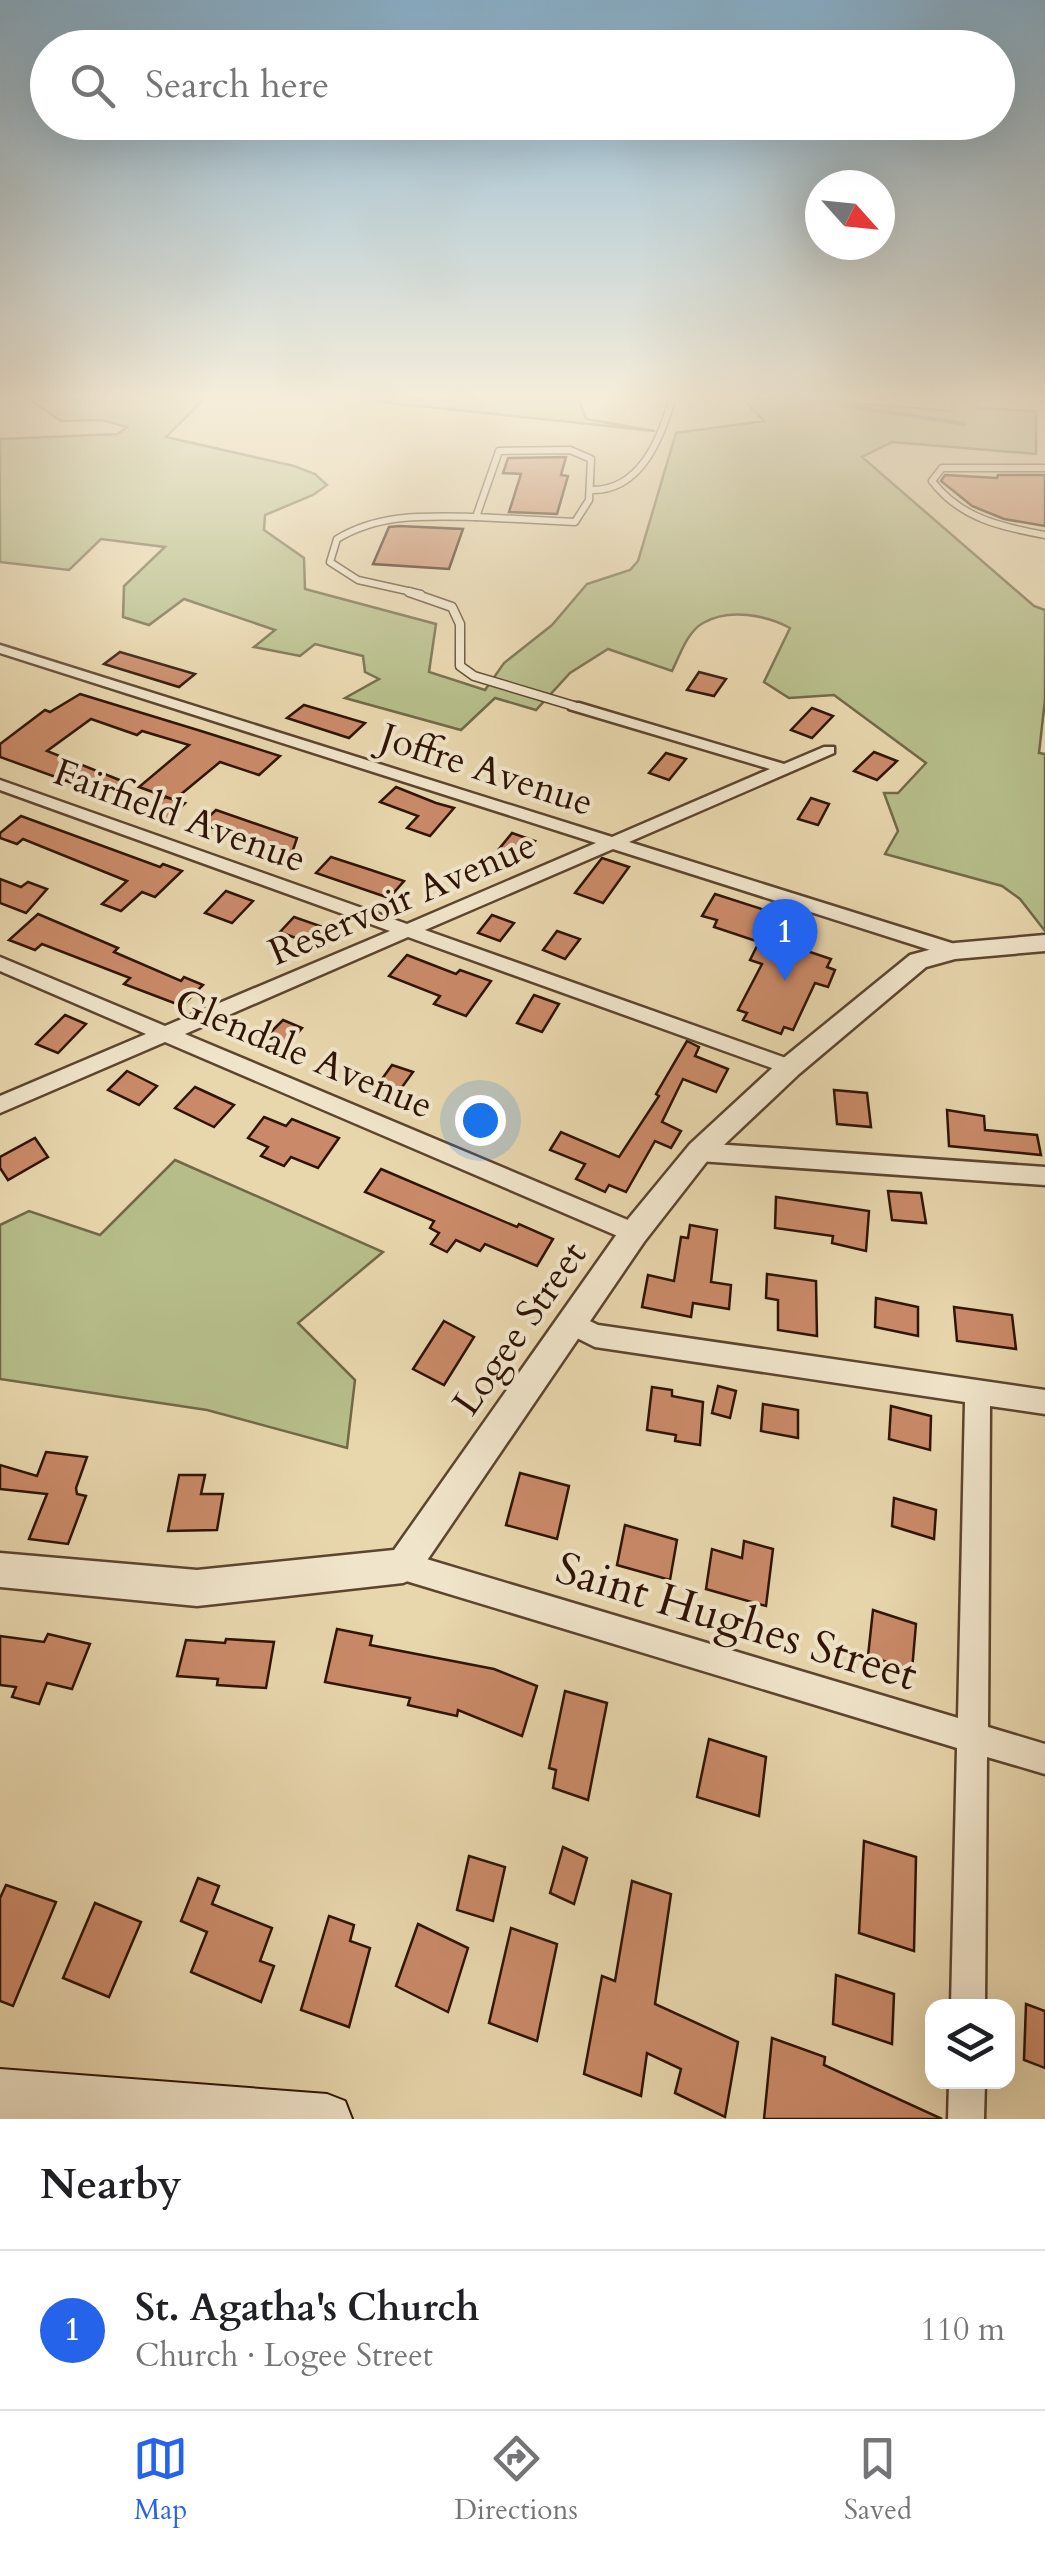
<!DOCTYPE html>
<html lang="en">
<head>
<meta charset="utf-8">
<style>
  :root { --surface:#fff; --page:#f6f6f6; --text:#202124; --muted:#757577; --line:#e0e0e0; --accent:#2563eb }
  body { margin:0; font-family:Cardo,serif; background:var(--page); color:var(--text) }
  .controls { position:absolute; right:30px; bottom:30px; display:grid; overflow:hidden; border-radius:20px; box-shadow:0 10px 40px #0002 }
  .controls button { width:90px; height:90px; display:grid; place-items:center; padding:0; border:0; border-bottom:2px solid var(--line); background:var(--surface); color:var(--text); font:50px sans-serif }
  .compass { position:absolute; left:805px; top:170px; width:90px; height:90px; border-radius:50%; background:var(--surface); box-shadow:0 10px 40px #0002; rotate:117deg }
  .you { position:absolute; left:480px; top:1120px; width:35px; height:35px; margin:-25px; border:8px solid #fff; border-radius:50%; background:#1a73e8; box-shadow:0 0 0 15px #1a73e833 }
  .badge { display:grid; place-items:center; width:65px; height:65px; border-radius:50%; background:var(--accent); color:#fff; font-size:32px; font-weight:700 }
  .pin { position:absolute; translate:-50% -82px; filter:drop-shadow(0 2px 5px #0008) }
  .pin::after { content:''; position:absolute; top:52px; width:35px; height:30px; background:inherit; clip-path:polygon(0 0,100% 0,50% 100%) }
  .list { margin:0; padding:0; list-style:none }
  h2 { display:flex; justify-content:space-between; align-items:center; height:130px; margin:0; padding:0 40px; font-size:42px }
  h2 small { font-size:32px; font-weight:400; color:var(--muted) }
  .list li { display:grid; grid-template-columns:65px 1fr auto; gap:30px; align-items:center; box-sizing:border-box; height:160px; padding:0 40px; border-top:2px solid var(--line) }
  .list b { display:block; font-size:38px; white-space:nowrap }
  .list p { margin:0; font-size:32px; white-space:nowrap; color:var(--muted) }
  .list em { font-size:32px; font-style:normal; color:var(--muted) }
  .icon { flex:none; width:55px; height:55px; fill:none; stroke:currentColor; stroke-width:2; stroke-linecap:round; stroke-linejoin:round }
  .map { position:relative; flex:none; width:1045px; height:2119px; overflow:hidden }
  .search { position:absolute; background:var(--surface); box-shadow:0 10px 40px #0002; left:30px; right:30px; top:30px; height:110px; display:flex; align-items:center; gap:25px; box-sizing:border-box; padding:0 35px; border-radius:55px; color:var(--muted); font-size:38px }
  .sheet { height:290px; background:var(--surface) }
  nav { display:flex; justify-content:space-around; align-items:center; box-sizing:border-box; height:140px; border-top:2px solid var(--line); background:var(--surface); font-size:28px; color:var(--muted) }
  nav a { display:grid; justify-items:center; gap:5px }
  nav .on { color:var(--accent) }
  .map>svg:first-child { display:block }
</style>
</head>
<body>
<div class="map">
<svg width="1045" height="2119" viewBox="0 0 1045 2119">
  <rect width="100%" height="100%" fill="#e8d6ad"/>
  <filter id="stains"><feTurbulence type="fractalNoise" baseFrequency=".002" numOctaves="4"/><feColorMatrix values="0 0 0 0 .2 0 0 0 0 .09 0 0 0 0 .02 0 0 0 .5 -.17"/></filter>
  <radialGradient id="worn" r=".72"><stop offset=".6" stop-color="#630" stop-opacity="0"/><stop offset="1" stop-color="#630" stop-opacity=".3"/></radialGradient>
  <g fill="#b6bd89" stroke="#726847" stroke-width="2.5">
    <path d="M 30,400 L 203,400 L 166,437 L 294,466 L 315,474 L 327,485 L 313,495 L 265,515 L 264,530 L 304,558 L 305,589 L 436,624 L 429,672 L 485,690 L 504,663 L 552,625 L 587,584 L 630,570 L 638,561 L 676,433 L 764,421 L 744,400 L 815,400 L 952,411 L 952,400 L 977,400 L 978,408 L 1036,411 L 1036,454 L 892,442 L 862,457 L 1034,606 L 1045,610 L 1045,700 L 1039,753 L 1045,754 L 1045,931 L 1020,899 L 1002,886 L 885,854 L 898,831 L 884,793 L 898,793 L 926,763 L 834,695 L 789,698 L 764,682 L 790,628 C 766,615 729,608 703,623 C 687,632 680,655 672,671 L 608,649 L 570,673 L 536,710 L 495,698 L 461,730 L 345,698 L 379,679 L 365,672 L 363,656 L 315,644 L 300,656 L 254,647 L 275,630 L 184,599 L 149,625 L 123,617 L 124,586 L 165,547 L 101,539 L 69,570 L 0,562 L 0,439 L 118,434 L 127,427 L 101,420 L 61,421 Z"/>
    <path d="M 362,400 L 579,400 L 586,419 L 655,431 Z"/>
    <path d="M 175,1160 L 383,1252 L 298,1323 L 355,1380 L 347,1448 L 207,1410 L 0,1379 L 0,1225 L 29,1211 L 100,1235 Z"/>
  </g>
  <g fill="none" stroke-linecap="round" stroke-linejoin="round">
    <path stroke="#70756e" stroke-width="4" d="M 809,400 L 965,424"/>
  </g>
  <g fill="#ca8a69" stroke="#2f1305" stroke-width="2.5">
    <path d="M 566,457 L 561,475 L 568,476 L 557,514 L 509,512 L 521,474 L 503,473 L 508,458 Z"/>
    <path d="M 945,475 L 997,478 L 998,475 L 1045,475 L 1045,526 L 1004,519 L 972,506 L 941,481 Z"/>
    <path d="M 399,526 L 463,529 L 449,569 L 373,564 L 389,527 Z"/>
    <path d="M 120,652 L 195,674 L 179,687 L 104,664 Z"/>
    <path d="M 699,672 L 726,679 L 714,696 L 687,690 Z"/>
    <path d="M 80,694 L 201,731 L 280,756 L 259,775 L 220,762 L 174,800 L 185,803 L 164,823 L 143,816 L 165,797 L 172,799 L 139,787 L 189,745 L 142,731 L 137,735 L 91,719 L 47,751 L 122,781 L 106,795 L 0,757 L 0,744 L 45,710 L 50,712 Z"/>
    <path d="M 304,705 L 365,723 L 349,738 L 287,718 Z"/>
    <path d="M 812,708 L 833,716 L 812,738 L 791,730 Z"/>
    <path d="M 874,752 L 897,761 L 877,780 L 854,771 Z"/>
    <path d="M 666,753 L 686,759 L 669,780 L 649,773 Z"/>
    <path d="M 396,787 L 436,803 L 454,808 L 430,836 L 407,828 L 418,816 L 380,802 Z"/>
    <path d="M 811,798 L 829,804 L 818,825 L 798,819 Z"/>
    <path d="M 216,810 L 297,838 L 292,853 L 201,824 Z"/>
    <path d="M 21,816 L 160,867 L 163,864 L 182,871 L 155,897 L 142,892 L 121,911 L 102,904 L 127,881 L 23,839 L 17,844 L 0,838 L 0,833 Z"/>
    <path d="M 512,833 L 535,841 L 522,857 L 499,849 Z"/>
    <path d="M 331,857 L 371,870 L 404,881 L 389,898 L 316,873 Z"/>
    <path d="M 602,858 L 629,867 L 603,903 L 575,893 Z"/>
    <path d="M 0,879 L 21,887 L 28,882 L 47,889 L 26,913 L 0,903 Z"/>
    <path d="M 226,891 L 253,901 L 232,923 L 205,913 Z"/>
    <path d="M 715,894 L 771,912 L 756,941 L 714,927 L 717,920 L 702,916 Z"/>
    <path d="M 38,914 L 118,948 L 114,952 L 181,981 L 184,977 L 203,985 L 182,1006 L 124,984 L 130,978 L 42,944 L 35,950 L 9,940 Z"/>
    <path d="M 492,915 L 514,923 L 500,941 L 478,933 Z"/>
    <path d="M 294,917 L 320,926 L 306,942 L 280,932 Z"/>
    <path d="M 557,931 L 580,939 L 565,959 L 543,950 Z"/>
    <path d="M 762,936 L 831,959 L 827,967 L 835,970 L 828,987 L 815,983 L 793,1030 L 784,1027 L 781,1034 L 743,1020 L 747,1013 L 738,1010 L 762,964 L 750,960 Z"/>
    <path d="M 407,955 L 456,974 L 460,970 L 491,981 L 466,1016 L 434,1004 L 440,996 L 389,976 Z"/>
    <path d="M 534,995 L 559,1004 L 542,1032 L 517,1023 Z"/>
    <path d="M 65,1015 L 86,1024 L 58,1053 L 36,1044 Z"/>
    <path d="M 283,1020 L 302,1028 L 285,1048 L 265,1038 Z"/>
    <path d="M 687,1041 L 699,1047 L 695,1056 L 728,1069 L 716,1092 L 683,1079 L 662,1122 L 681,1131 L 671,1148 L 655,1141 L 626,1192 L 609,1185 L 605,1192 L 576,1179 L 585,1164 L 550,1150 L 561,1132 L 619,1157 L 659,1096 L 656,1094 Z"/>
    <path d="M 392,1065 L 413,1072 L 392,1101 L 372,1093 Z"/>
    <path d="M 127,1071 L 157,1086 L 139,1105 L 108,1090 Z"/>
    <path d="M 195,1087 L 234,1105 L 214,1127 L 175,1108 Z"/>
    <path d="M 834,1090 L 867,1093 L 871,1127 L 837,1124 Z"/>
    <path d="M 947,1110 L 984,1116 L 985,1130 L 1037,1135 L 1041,1155 L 949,1146 Z"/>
    <path d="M 264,1117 L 286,1126 L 292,1119 L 339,1138 L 318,1168 L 291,1157 L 284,1166 L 261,1156 L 268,1147 L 248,1138 Z"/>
    <path d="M 35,1138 L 48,1157 L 8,1180 L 0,1168 L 0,1157 Z"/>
    <path d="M 381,1169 L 517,1227 L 519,1224 L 553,1239 L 537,1266 L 485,1244 L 480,1251 L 456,1240 L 447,1252 L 431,1244 L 439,1233 L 430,1228 L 434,1221 L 365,1192 Z"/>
    <path d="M 888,1191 L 921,1193 L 926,1223 L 892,1220 Z"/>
    <path d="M 776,1197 L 869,1211 L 866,1251 L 832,1243 L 833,1236 L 775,1228 Z"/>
    <path d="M 690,1225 L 717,1230 L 711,1282 L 731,1285 L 729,1309 L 693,1303 L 691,1317 L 642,1307 L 648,1275 L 674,1281 L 681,1237 L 688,1238 Z"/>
    <path d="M 767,1274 L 816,1281 L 817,1336 L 778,1330 L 778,1300 L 766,1298 Z"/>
    <path d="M 876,1298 L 918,1307 L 918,1336 L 875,1327 Z"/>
    <path d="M 954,1307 L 1012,1315 L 1016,1349 L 957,1341 Z"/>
    <path d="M 444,1321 L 474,1337 L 444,1385 L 413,1369 Z"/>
    <path d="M 718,1386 L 736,1391 L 730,1418 L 712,1413 Z"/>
    <path d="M 652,1387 L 672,1390 L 672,1396 L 703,1402 L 700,1445 L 675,1441 L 676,1435 L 647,1430 Z"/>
    <path d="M 763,1404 L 798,1410 L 798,1438 L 761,1431 Z"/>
    <path d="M 891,1406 L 931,1416 L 930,1450 L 889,1439 Z"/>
    <path d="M 46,1452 L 87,1457 L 76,1488 L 77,1494 L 86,1496 L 68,1544 L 29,1539 L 47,1494 L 0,1489 L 0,1465 L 37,1476 Z"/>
    <path d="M 520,1473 L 569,1486 L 557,1539 L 506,1525 Z"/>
    <path d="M 179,1475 L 205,1475 L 201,1494 L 223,1494 L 217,1530 L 168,1531 Z"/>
    <path d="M 894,1498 L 936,1510 L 934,1539 L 892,1526 Z"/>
    <path d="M 625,1525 L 677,1540 L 670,1580 L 617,1565 Z"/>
    <path d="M 744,1541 L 773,1549 L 766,1606 L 706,1589 L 712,1549 L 742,1558 Z"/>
    <path d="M 873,1610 L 916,1624 L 912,1670 L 868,1656 Z"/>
    <path d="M 337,1629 L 372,1636 L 370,1645 L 494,1669 L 537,1686 L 522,1736 L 458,1710 L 457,1716 L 408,1705 L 410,1698 L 325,1682 Z"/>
    <path d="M 48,1634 L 90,1644 L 72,1689 L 47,1683 L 39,1704 L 12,1697 L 16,1687 L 0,1685 L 0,1636 L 44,1642 Z"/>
    <path d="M 226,1639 L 274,1642 L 266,1688 L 217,1685 L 218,1679 L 177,1676 L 186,1640 L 225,1643 Z"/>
    <path d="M 565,1691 L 607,1703 L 588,1800 L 553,1788 L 556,1770 L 549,1768 Z"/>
    <path d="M 709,1739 L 766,1757 L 759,1816 L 697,1797 Z"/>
    <path d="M 864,1841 L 916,1857 L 914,1951 L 859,1933 Z"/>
    <path d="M 563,1847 L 587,1858 L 574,1904 L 550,1893 Z"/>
    <path d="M 469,1856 L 505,1867 L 493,1921 L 457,1910 Z"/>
    <path d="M 198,1878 L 219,1886 L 212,1904 L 272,1928 L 260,1961 L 274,1966 L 261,2002 L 191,1972 L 207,1932 L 181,1921 Z"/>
    <path d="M 632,1881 L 671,1894 L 655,2004 L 738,2042 L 725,2117 L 675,2093 L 681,2069 L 647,2053 L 641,2096 L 584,2074 L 602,1976 L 615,1981 Z"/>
    <path d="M 6,1885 L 56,1902 L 13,2006 L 0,2001 L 0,1898 Z"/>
    <path d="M 95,1903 L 141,1922 L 109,1997 L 63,1978 Z"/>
    <path d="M 329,1916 L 354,1925 L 350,1941 L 370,1948 L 349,2027 L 301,2010 Z"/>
    <path d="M 418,1924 L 468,1948 L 448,2012 L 396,1986 Z"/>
    <path d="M 511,1928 L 557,1944 L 537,2041 L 489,2023 Z"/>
    <path d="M 836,1975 L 894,1994 L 892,2044 L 833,2024 Z"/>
    <path d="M 1026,2004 L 1045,2011 L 1045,2068 L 1024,2060 Z"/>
    <path d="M 772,2038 L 825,2057 L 824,2065 L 942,2119 L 764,2119 Z"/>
  </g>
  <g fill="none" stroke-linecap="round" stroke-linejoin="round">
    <g stroke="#5d442f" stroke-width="9">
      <g id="service-far1">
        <path d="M 570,450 L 591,459 L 589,500 L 575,522 L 476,517 L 499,451 Z"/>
        <path d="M 1045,468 L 942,468 L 932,481 C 960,518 1001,527 1045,535"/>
        <path d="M 590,490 C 639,492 660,441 672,400"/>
        <path d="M 421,594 L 358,580 L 330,562 L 337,539 C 380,513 427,516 476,517"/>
      </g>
    </g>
    <g stroke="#5d442f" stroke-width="11">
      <path id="service" d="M 409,592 L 452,607 L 460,624 L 460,666 L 474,676 L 574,706"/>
    </g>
    <g stroke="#5d442f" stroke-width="5">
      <g id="minor">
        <path d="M 0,645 L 612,837 L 770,769 L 569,709 L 569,703 L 579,703 L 784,764 L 824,747 L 834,747 L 834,753 L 629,842 L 961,946 L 964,951 L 961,956 L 949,956 L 613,849 L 425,930 L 797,1062 L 800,1067 L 797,1072 L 783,1072 L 408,937 L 185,1034 L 642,1226 L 645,1233 L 642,1240 L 634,1243 L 165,1042 L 0,1113 L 0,1096 L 146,1034 L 0,971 L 0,957 L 165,1026 L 390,931 L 0,790 L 0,780 L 407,924 L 596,843 L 0,653 Z"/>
        <path d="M 699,1143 L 1045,1167 L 1045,1185 L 699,1161 L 691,1158 L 688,1152 L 691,1146 Z"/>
        <path d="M 571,1312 L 598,1325 L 1045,1390 L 1045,1414 L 990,1406 L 988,1727 L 1045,1744 L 1045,1774 L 987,1757 L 985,2006 L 951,2006 L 957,1748 L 403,1580 L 393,1576 L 389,1566 L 393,1556 L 403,1552 L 958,1718 L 965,1402 L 595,1347 L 563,1331 L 559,1323 L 563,1315 Z"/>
        <path d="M 949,2082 L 985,2082 L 984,2119 L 948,2119 Z"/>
      </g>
    </g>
    <g stroke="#5d442f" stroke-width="5">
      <path id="tertiary" d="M 1045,935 L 1045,951 L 955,959 L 926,967 L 799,1074 L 708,1160 L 644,1242 L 415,1578 L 403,1583 L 197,1606 L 0,1587 L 0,1553 L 197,1570 L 394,1550 L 624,1224 L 690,1144 L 781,1060 L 910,955 L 955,943 Z"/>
    </g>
    <g stroke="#2f1305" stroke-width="4">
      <path id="secondary" d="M 0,2069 L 327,2094 L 345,2101 L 352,2119 L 0,2119 Z"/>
    </g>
    <use href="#service-far1" stroke="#f0e4ca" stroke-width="6"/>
    <use href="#service" stroke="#f0e4ca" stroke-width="8"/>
    <use href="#minor" fill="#f0e4ca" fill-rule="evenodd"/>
    <use href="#tertiary" fill="#f0e4ca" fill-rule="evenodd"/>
    <use href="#secondary" fill="#f0e4ca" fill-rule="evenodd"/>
  </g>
  <linearGradient id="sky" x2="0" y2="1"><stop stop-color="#89b5d3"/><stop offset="0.57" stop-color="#f5edda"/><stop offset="1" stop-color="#f5edda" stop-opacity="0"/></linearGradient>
  <rect width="1045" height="697" fill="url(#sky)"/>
  <g text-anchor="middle" stroke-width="8" stroke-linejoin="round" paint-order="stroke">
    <g font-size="38" fill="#2f1305" stroke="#f0e4ca">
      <text transform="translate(487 769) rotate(18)" y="13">Joffre Avenue</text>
      <text transform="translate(180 815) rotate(20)" y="13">Fairfield Avenue</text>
      <text transform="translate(402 898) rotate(-23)" y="13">Reservoir Avenue</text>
      <text transform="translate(304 1053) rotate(23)" y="13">Glendale Avenue</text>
      <text transform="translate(519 1328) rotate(-55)" y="13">Logee Street</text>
    </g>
    <g font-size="45" fill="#2f1305" stroke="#f0e4ca">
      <text transform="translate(737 1620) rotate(17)" y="16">Saint Hughes Street</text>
    </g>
  </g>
  <rect width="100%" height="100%" filter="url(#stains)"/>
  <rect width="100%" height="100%" fill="url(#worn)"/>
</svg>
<div class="controls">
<button><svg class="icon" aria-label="layers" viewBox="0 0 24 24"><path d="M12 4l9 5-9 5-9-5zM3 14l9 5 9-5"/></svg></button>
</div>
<svg class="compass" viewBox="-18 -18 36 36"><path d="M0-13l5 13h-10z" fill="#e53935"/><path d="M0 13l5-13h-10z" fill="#757577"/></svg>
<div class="you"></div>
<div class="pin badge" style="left:785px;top:981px">1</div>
<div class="search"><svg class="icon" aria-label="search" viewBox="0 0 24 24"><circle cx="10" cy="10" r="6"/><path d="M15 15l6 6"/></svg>Search here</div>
</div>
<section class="sheet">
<h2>Nearby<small></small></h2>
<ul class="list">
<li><span class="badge">1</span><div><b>St. Agatha's Church</b><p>Church · Logee Street</p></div><em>110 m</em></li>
</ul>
</section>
<nav>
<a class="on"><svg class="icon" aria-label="map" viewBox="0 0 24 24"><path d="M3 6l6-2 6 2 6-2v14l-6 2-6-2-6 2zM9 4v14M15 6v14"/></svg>Map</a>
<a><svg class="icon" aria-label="directions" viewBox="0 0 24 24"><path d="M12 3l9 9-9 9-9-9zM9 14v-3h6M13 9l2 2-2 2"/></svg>Directions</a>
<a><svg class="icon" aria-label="saved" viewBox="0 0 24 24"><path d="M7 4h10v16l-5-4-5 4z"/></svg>Saved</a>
</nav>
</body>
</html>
